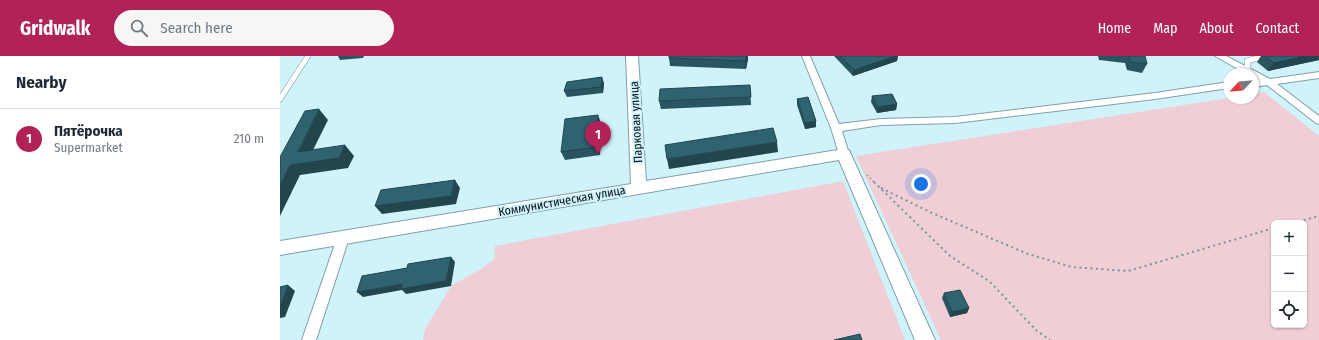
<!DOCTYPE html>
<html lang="en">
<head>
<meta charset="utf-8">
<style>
  :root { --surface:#fff; --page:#f6f6f7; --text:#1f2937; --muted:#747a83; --line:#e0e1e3; --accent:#b12258 }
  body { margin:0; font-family:"Fira Sans Condensed",sans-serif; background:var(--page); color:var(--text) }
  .controls { position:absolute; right:12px; bottom:12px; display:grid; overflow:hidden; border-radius:6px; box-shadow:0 1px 3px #0004 }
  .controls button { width:36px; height:36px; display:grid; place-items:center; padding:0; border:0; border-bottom:1px solid var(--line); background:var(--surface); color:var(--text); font:20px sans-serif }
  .compass { position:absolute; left:943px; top:12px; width:36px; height:36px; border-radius:50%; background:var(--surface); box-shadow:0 1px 3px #0004; rotate:244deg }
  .you { position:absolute; left:641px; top:128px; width:14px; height:14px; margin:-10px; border:3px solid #fff; border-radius:50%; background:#1a73e8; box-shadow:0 0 0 6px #1a73e833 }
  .badge { display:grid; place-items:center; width:26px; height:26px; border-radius:50%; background:var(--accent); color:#fff; font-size:13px; font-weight:700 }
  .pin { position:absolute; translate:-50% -33px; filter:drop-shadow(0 1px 2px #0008) }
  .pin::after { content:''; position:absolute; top:21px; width:14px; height:12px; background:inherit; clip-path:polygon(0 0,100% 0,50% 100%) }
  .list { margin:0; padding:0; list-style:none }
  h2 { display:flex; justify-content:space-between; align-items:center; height:52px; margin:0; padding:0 16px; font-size:17px }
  h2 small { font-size:13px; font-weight:400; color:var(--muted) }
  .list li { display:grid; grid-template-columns:26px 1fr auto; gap:12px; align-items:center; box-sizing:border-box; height:60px; padding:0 16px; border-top:1px solid var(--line) }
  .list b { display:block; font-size:15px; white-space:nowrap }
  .list p { margin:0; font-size:13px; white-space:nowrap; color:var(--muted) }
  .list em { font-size:13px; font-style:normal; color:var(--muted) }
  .icon { flex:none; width:22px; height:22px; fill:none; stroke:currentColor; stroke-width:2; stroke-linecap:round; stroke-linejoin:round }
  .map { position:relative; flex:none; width:1039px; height:284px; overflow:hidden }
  header { display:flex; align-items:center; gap:24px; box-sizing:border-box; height:56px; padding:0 20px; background:var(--accent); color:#fff }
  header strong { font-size:19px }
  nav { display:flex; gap:22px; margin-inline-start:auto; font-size:14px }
  .search { width:280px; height:36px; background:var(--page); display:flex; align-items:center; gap:10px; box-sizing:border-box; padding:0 14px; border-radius:22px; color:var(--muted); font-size:15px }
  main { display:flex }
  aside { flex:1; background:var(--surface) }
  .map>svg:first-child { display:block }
</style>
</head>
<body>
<header>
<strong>Gridwalk</strong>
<div class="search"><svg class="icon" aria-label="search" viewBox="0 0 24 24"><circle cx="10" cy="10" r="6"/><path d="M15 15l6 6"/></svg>Search here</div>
<nav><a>Home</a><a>Map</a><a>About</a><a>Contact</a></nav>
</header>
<main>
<aside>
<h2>Nearby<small></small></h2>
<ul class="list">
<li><span class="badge">1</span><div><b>Пятёрочка</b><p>Supermarket</p></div><em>210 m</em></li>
</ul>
</aside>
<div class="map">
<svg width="1039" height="284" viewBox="0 0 1039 284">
  <rect width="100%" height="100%" fill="#cff2fb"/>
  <g fill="#efcfd5" fill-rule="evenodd">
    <path d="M 984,36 L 1039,80 L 1039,284 L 661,284 L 576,100 L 949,42 L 973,42 L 973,38 ZM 994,167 L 1024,167 L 1024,269 L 994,269 Z"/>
    <path d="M 563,125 L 625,284 L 143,284 L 145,273 L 171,230 L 201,213 L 214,203 L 215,190 Z"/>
  </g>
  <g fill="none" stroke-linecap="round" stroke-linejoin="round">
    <g stroke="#80a0a9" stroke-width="6">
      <g id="lane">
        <path d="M 968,15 L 967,5 L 985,0"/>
        <path d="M 0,43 L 28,0"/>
      </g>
    </g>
    <g stroke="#80a0a9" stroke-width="2">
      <g id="street">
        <path d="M 522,0 L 530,0 L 559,68 L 601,63 L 675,61 L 875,37 L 949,26 L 949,32 L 875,43 L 675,67 L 601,69 L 562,75 L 569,98 L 568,101 L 560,101 L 559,98 L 551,72 Z"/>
        <path d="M 935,0 L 946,0 L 990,23 L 1039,16 L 1039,22 L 997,28 L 1039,60 L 1039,68 L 1036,67 L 987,29 L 973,31 L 973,25 L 979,24 L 973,21 L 973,18 L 967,18 Z"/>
        <path d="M 63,177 L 67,179 L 69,182 L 36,284 L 22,284 L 57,182 L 59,179 Z"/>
      </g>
    </g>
    <g stroke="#80a0a9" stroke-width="2">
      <path id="secondary" d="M 346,0 L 358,0 L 366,125 L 564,93 L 569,94 L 655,284 L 635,284 L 559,104 L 0,199 L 0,185 L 351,128 Z"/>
    </g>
    <path stroke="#7a939a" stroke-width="1.5" stroke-dasharray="1.5 2.5" stroke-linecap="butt" d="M 587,119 L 595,127"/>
    <g stroke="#7a939a" stroke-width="2" stroke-dasharray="2 3.5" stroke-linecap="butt">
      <path d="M 594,126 L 670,200 L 709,225 L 757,275 L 770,284"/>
      <path d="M 601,132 L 652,157 L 748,198 L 792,211 L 848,215 L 994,172"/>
      <path d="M 1013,167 L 1039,160"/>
    </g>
    <use href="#lane" stroke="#fff" stroke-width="5"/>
    <use href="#street" fill="#fff" fill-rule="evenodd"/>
    <use href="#secondary" fill="#fff" fill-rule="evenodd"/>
  </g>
  <g fill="#295560">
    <path d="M 58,0 L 84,0 L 83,2 L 60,4 Z"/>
    <path d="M 554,0 L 618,0 L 617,5 L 573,20 Z"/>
    <path d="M 818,0 L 865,0 L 867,8 L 862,17 L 847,14 L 845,7 L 819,4 Z"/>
    <path d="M 981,0 L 1039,0 L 1039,4 L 988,15 L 977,6 Z"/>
    <path d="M 389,2 L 468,3 L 466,13 L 390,10 Z"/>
    <path d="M 324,27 L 323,37 L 287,41 L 284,35 Z"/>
    <path d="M 470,29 L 471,49 L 381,53 L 379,45 Z"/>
    <path d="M 592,40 L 617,48 L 616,54 L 597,57 L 591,46 Z"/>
    <path d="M 517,43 L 536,65 L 536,71 L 525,73 L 517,49 Z"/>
    <path d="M 321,67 L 320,99 L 285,104 L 281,96 Z"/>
    <path d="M 664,237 L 689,252 L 687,257 L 670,261 L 662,242 Z"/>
  </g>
  <g fill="#22454e">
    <path d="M 466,0 L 468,0 L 468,3 L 466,13 L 465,5 Z"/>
    <path d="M 616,0 L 618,0 L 617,5 L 573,20 L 574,14 Z"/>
    <path d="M 1025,0 L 1039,0 L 1039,4 L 988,15 L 994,7 Z"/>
    <path d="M 322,21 L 324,27 L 323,37 L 321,31 Z"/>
    <path d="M 617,48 L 616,54 L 597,57 L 597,51 Z"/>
    <path d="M 39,53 L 48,64 L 27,106 L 18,96 Z"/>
    <path d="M 318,59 L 321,67 L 320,99 L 317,91 Z"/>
    <path d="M 536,65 L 536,71 L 525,73 L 525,67 Z"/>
    <path d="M 497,86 L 498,96 L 389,113 L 387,103 Z"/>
    <path d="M 65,89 L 74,100 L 68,112 L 20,119 L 0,160 L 0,129 L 10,109 Z"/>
    <path d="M 175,124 L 180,132 L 176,148 L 102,158 L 95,150 Z"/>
    <path d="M 171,201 L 175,206 L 171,230 L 126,238 L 122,234 L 83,241 L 77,236 L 122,228 Z"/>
    <path d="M 8,229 L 15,235 L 5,261 L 0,262 L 0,251 Z"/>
    <path d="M 689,252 L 687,257 L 670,261 L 672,256 Z"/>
  </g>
  <g fill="#306370" stroke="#22454e">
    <path d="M 389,0 L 466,0 L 465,5 L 389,2 Z"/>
    <path d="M 560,0 L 616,0 L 574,14 Z"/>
    <path d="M 849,0 L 865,0 L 867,8 L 851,6 Z"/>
    <path d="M 985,0 L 1025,0 L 994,7 Z"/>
    <path d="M 322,21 L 321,31 L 284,35 L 287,26 Z"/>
    <path d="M 470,29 L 471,41 L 379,45 L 380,33 Z"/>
    <path d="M 612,38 L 617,48 L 597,51 L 592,40 Z"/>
    <path d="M 528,41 L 536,65 L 525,67 L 517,43 Z"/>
    <path d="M 39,53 L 18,96 L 65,89 L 59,102 L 10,109 L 0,129 L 0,101 L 25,55 Z"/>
    <path d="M 318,59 L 317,91 L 281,96 L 285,63 Z"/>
    <path d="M 493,72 L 497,86 L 387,103 L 385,89 Z"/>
    <path d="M 175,124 L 171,140 L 95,150 L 101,134 Z"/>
    <path d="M 171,201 L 166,225 L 121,233 L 122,228 L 77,236 L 82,220 L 127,212 L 128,208 Z"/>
    <path d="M 8,229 L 0,251 L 0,231 Z"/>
    <path d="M 680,234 L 689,252 L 672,256 L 664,237 Z"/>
    <path d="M 580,278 L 582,284 L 554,284 Z"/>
  </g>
  <g text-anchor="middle" stroke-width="4" stroke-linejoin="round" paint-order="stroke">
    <g font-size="12" fill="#051114" stroke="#cff2fb">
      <text transform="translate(356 66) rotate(-93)" y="4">Парковая улица</text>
      <text transform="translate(282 145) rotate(-10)" y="4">Коммунистическая улица</text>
    </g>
  </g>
</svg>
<div class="controls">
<button>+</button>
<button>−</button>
<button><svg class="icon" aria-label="locate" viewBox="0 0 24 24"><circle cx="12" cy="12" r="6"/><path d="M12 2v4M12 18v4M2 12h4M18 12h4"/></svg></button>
</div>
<svg class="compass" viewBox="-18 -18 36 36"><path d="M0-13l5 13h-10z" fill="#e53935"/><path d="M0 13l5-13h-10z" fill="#747a83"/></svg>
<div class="you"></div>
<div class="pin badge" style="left:318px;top:98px">1</div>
</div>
</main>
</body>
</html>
